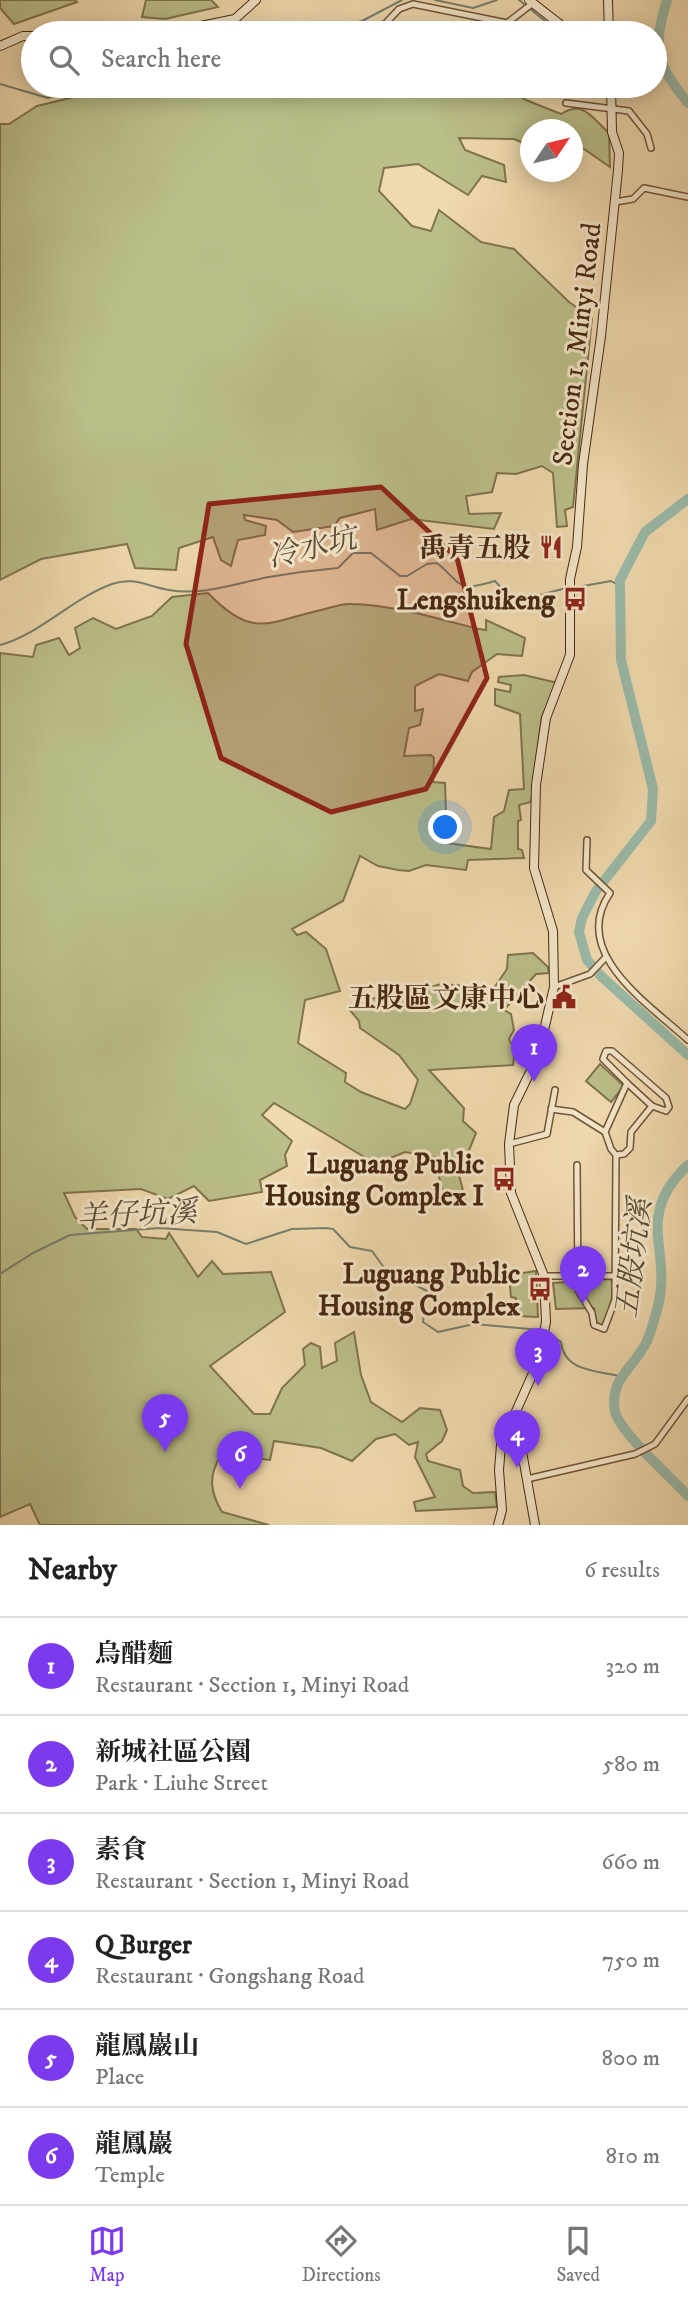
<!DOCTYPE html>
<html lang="en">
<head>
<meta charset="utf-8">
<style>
  :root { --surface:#fff; --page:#f2f2f2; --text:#222; --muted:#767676; --line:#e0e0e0; --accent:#7c3aed }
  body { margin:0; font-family:"IM FELL DW Pica","Noto Serif TC",serif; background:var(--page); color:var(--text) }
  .compass { position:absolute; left:520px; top:119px; width:63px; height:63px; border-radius:50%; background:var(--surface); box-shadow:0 4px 18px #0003; rotate:55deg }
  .you { position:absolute; left:446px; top:828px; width:24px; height:24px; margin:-18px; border:5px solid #fff; border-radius:50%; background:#1a73e8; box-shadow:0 0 0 10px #1a73e833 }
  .badge { display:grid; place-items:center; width:46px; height:46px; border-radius:50%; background:var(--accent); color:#fff; font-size:23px; font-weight:700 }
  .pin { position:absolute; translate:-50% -58px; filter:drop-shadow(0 2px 4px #0008) }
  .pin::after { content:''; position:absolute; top:37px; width:24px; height:21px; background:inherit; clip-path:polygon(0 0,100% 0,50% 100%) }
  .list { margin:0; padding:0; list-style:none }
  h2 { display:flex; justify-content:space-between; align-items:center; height:91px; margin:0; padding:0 28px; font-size:30px }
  h2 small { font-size:23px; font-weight:400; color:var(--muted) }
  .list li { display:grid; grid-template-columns:46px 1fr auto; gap:21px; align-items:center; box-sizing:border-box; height:98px; padding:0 28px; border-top:2px solid var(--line) }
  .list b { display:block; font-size:26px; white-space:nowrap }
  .list p { margin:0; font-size:23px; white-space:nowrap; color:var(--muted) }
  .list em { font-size:23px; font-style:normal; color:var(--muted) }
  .icon { flex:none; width:38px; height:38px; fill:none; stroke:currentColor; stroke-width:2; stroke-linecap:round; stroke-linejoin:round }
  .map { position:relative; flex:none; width:688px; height:1525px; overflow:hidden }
  .search { position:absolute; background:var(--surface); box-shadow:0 4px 18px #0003; left:21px; right:21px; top:21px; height:77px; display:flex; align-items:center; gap:18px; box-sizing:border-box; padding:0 24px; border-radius:38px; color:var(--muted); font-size:26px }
  .sheet { height:679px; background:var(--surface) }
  nav { display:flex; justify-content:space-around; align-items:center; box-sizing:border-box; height:98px; border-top:2px solid var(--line); background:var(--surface); font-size:19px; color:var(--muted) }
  nav a { display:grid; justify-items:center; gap:4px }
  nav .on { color:var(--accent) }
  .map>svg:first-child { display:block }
</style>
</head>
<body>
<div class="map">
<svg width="688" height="1525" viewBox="0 0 688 1525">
  <rect width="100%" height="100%" fill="#f0daaf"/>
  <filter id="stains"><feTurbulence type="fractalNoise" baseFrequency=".00286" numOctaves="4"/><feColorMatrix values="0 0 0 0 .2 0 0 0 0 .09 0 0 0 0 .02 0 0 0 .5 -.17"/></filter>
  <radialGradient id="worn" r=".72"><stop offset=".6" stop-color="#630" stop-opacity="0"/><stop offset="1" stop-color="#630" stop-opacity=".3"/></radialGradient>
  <g fill="#bbbf8a" stroke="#80744e" stroke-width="2">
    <path d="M 0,0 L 75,0 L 77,2 L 14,24 L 0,8 Z"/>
    <path d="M 146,0 L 211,0 L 218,7 L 165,19 L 142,17 Z"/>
    <path d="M 160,86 L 503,86 L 526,100 L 561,114 C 584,100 591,117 609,133 L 610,167 L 584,149 L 573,149 L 572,130 L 530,130 L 530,146 L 514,139 L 459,138 L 465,150 L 504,165 L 506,182 L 482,176 L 468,195 L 418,164 L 384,168 L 379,191 L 412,226 L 431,231 L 439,210 L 481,242 L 514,249 L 569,302 L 592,318 L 573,507 L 565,510 L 567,526 L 557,527 L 553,473 L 542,466 L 516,474 L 497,473 L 492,492 L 466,496 L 469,514 L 501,513 L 494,529 L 411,519 L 377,530 L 375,509 L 340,518 L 334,526 L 293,532 L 277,520 L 244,515 L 245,520 L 266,526 L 265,535 L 238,540 L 231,566 L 221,560 L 213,537 L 179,548 L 176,570 L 135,568 L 127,544 L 41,559 L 0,580 L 0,124 L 9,124 L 37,106 L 107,89 L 135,92 Z"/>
    <path d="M 208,593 C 254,641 269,621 325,609 C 333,607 343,603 351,604 C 394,605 438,619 479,629 L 486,630 L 486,620 L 525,638 L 522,656 L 497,654 L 472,672 L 468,681 L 439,674 L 415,686 L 415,711 L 423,709 L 420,725 L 409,728 L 404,756 L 431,755 L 434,758 L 433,782 L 445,783 L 447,843 L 491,849 L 494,817 L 504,811 L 509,790 L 524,789 L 520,714 L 495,705 L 495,689 L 510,692 L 511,685 L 498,682 L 499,677 L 524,675 L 558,683 L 542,716 L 531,802 L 519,805 L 521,820 L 518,821 L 518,849 L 522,850 L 524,858 L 468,860 L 466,870 L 426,865 L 409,871 L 398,870 L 378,866 L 360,856 L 343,901 L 292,929 L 297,935 L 306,932 L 326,949 L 340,991 L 305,1000 L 298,1043 L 346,1073 L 345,1082 L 361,1092 L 405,1109 L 410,1104 L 418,1080 L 399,1055 L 360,1028 L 359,1021 L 349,1009 L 360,999 L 398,997 L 441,984 L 494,988 L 507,969 L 508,955 L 533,953 L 548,967 L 549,973 L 536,974 L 504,1010 L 511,1014 L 514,1030 L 509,1039 L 515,1051 L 513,1065 L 429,1070 L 464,1108 L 463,1121 L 476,1133 L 459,1175 L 467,1206 L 442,1191 L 435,1157 L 405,1152 L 376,1164 L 274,1103 L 262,1115 L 292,1141 L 285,1155 L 287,1166 L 260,1180 L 262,1192 L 209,1201 L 194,1186 L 168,1199 L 141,1189 L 64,1193 L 75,1217 L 87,1229 L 136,1229 L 142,1237 L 166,1239 L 169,1233 L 198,1277 L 212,1261 L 223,1274 L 271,1272 L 285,1312 L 210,1366 L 254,1414 L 270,1414 L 282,1388 L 305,1365 L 303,1349 L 311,1343 L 320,1347 L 322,1368 L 337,1361 L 335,1343 L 354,1332 L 361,1375 L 371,1402 L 402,1422 L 420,1408 L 440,1410 L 447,1430 L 442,1441 L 426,1454 L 428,1461 L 460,1470 L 463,1486 L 473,1493 L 495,1492 L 497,1507 L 416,1511 L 414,1502 L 435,1497 L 415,1457 L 418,1442 L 409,1445 L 395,1434 L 376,1439 L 352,1461 L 321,1448 L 274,1441 L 270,1460 L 221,1455 C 208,1476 210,1492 222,1512 L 269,1525 L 40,1525 L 30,1504 L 0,1517 L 0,653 L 33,657 L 36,645 L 59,638 L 69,655 L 80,648 L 75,628 L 93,618 L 116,629 L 152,616 L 172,597 Z"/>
    <path d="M 600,1064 L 624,1086 L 611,1102 L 586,1081 Z"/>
    <path d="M 536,1271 L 538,1317 L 516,1316 L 516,1298 L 511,1297 L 509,1275 Z"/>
    <path d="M 610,1279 L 614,1284 C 613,1299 608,1312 603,1328 L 595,1324 L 594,1308 L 556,1309 L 553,1283 Z"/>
  </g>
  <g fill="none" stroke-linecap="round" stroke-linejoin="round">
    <g stroke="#78806d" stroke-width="2">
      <path d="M 435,0 L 473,8 L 497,0"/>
      <path d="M 519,0 L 560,33"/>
      <path d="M 305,33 L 362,21 L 402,0"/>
      <path d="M 655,55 L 658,56"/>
      <path d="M 0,84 L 48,98 L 89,86"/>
      <path d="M 572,588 L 611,581 L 620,586"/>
      <path d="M 0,645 C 42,633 71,599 112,584 C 134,576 148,587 169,590 C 203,596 237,583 269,577 C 292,573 315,570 338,568 L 353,553 L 371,553 L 400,576 L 407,576 L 427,564 L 437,563 C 463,584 455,593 495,581 L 514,602 L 566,588"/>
      <path d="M 0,1274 L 33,1253 L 70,1235 L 159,1228 L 217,1232 L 246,1244 L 292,1229 L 326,1228 L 333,1229 L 350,1247 L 372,1251 L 385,1269 L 427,1291 L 423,1322 L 438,1332 L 474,1324 L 540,1330"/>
      <path d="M 546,1331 L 561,1342 C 564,1371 594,1370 619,1376"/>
    </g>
    <g stroke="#9abbaa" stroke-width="10">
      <path d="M 667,0 C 652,50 656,63 688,103"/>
      <path d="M 688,499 L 645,532 L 620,580 L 621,660 L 653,789 L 651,821 L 596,891 L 582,918 L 579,932 L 587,960 L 602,977 L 688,1055"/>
      <path d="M 688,1165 C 632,1218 674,1250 657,1310 C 654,1320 651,1332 647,1341 C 635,1367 609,1378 615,1411 C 619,1432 672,1478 688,1496"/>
    </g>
    <g stroke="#705438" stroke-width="8">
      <g id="street">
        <path d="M 507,23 L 518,33"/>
        <path d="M 346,33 L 385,24 L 399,9 L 413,4 L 507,23 L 533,3"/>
        <path d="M 566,103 L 629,111 L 647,134 L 651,148"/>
        <path d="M 615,202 L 633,199 L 644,188 L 688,197"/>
        <path d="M 587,840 L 586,870 L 610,893 C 569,953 649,1004 688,1040"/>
        <path d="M 554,987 L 590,974 L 606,957"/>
        <path d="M 627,1083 L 652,1106"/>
        <path d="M 551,1109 L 573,1112 L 605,1132"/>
        <path d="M 509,1144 L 547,1134 L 555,1090"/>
        <path d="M 577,1165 L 578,1290 L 592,1313 L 594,1325 L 604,1329 L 615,1300 L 616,1155 L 624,1154 L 630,1148 L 631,1132 L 652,1106 L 666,1111 L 669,1107 L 666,1098 L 612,1051 L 606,1051 L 603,1059 L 627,1083 L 605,1132 L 611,1149 L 616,1155"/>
        <path d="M 544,1276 L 615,1276"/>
        <path d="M 527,1479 L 635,1454 L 655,1444 L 688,1399"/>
      </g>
    </g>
    <g stroke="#462811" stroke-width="10">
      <g id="secondary">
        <path d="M 529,0 L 571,33"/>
        <path d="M 608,0 L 609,33"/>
        <path d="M 166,33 L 235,19 L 256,0"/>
        <path d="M 0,46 L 23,36 L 33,36"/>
        <path d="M 516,1418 L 535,1525"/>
        <path d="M 498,1525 L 502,1510 L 499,1470 L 501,1445 L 538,1362 L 546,1322 L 544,1276 L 511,1193 L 509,1144 L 514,1105 L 538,1056 L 554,987 L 553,931 L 534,868 L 536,785 L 546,718 L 570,655 L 570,579 L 577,547 L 583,464 L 601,336 L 618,170 L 619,153 L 612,132 L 611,86"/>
      </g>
    </g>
    <use href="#street" stroke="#f5e7cb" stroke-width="5"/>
    <use href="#secondary" stroke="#f5e7cb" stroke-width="8"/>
  </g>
  <path fill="#8f2418" fill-opacity="0.2" stroke="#8f2418" stroke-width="5" stroke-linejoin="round" d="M 381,487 L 457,558 L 487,678 L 426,789 L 331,812 L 221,758 L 186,644 L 209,504 Z"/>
  <defs>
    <g id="restaurant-bare" transform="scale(1.89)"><path d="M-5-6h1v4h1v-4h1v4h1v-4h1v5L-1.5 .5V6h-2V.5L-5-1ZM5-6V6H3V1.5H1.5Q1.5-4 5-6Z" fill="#8f2418" stroke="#f5e7cb" stroke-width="2.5" paint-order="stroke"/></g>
    <g id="bus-bare" transform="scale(1.89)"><path d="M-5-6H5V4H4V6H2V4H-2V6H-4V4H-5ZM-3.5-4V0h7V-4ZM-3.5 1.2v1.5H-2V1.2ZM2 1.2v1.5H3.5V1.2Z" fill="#8f2418" stroke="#f5e7cb" stroke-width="2.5" paint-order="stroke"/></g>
    <g id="civic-bare" transform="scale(1.89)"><path d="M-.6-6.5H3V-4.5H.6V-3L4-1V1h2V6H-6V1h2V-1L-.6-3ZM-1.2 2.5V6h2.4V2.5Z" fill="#8f2418" stroke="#f5e7cb" stroke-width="2.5" paint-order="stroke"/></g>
  </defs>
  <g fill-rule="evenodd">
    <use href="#restaurant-bare" x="551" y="547"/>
    <use href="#bus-bare" x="575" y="599"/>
    <use href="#civic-bare" x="564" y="997"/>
    <use href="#bus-bare" x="504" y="1179"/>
    <use href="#bus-bare" x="540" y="1289"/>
  </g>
  <g text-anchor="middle" stroke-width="6" stroke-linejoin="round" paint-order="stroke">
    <g font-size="28" fill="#462811" stroke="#f5e7cb">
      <text transform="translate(576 344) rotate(-83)" y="10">Section 1, Minyi Road</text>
    </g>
    <g font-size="28" font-weight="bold" fill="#462811" stroke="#f5e7cb" text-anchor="end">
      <text x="531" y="557">禹青五股</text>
      <text x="555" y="609">Lengshuikeng</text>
      <text x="544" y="1007">五股區文康中心</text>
      <text x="484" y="1173">Luguang Public<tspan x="484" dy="32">Housing Complex I</tspan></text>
      <text x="520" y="1283">Luguang Public<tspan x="520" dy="32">Housing Complex</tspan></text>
    </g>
    <g font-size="30" font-style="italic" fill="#5b4d37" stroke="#f5e7cb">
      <text transform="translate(312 547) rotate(-13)" y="10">冷水坑</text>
      <text transform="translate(137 1214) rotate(-3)" y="10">羊仔坑溪</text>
      <text transform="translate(633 1258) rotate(-83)" y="10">五股坑溪</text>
    </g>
  </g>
  <rect width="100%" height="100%" filter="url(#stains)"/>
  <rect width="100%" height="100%" fill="url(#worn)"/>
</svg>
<svg class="compass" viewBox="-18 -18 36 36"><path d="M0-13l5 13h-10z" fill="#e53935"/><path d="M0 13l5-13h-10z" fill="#767676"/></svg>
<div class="you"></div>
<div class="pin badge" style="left:534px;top:1082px">1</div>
<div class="pin badge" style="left:583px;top:1304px">2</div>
<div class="pin badge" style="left:538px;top:1386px">3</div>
<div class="pin badge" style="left:517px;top:1468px">4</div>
<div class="pin badge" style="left:165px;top:1452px">5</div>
<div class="pin badge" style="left:240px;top:1489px">6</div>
<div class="search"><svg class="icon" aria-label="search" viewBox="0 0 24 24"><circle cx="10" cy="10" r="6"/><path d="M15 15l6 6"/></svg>Search here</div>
</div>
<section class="sheet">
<h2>Nearby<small>6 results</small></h2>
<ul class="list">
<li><span class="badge">1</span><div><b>烏醋麵</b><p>Restaurant · Section 1, Minyi Road</p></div><em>320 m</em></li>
<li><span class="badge">2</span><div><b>新城社區公園</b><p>Park · Liuhe Street</p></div><em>580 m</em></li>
<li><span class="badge">3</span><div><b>素食</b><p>Restaurant · Section 1, Minyi Road</p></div><em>660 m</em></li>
<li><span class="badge">4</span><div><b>Q Burger</b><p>Restaurant · Gongshang Road</p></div><em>750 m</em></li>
<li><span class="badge">5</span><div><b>龍鳳巖山</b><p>Place</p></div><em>800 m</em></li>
<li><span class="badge">6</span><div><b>龍鳳巖</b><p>Temple</p></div><em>810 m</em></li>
</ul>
</section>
<nav>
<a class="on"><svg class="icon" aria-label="map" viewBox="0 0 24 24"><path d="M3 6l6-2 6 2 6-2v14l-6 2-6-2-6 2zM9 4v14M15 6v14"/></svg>Map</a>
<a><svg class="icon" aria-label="directions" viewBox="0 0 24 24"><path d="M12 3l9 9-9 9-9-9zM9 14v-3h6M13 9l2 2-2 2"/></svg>Directions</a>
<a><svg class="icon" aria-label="saved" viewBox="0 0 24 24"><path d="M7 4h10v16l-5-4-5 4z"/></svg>Saved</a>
</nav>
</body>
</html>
